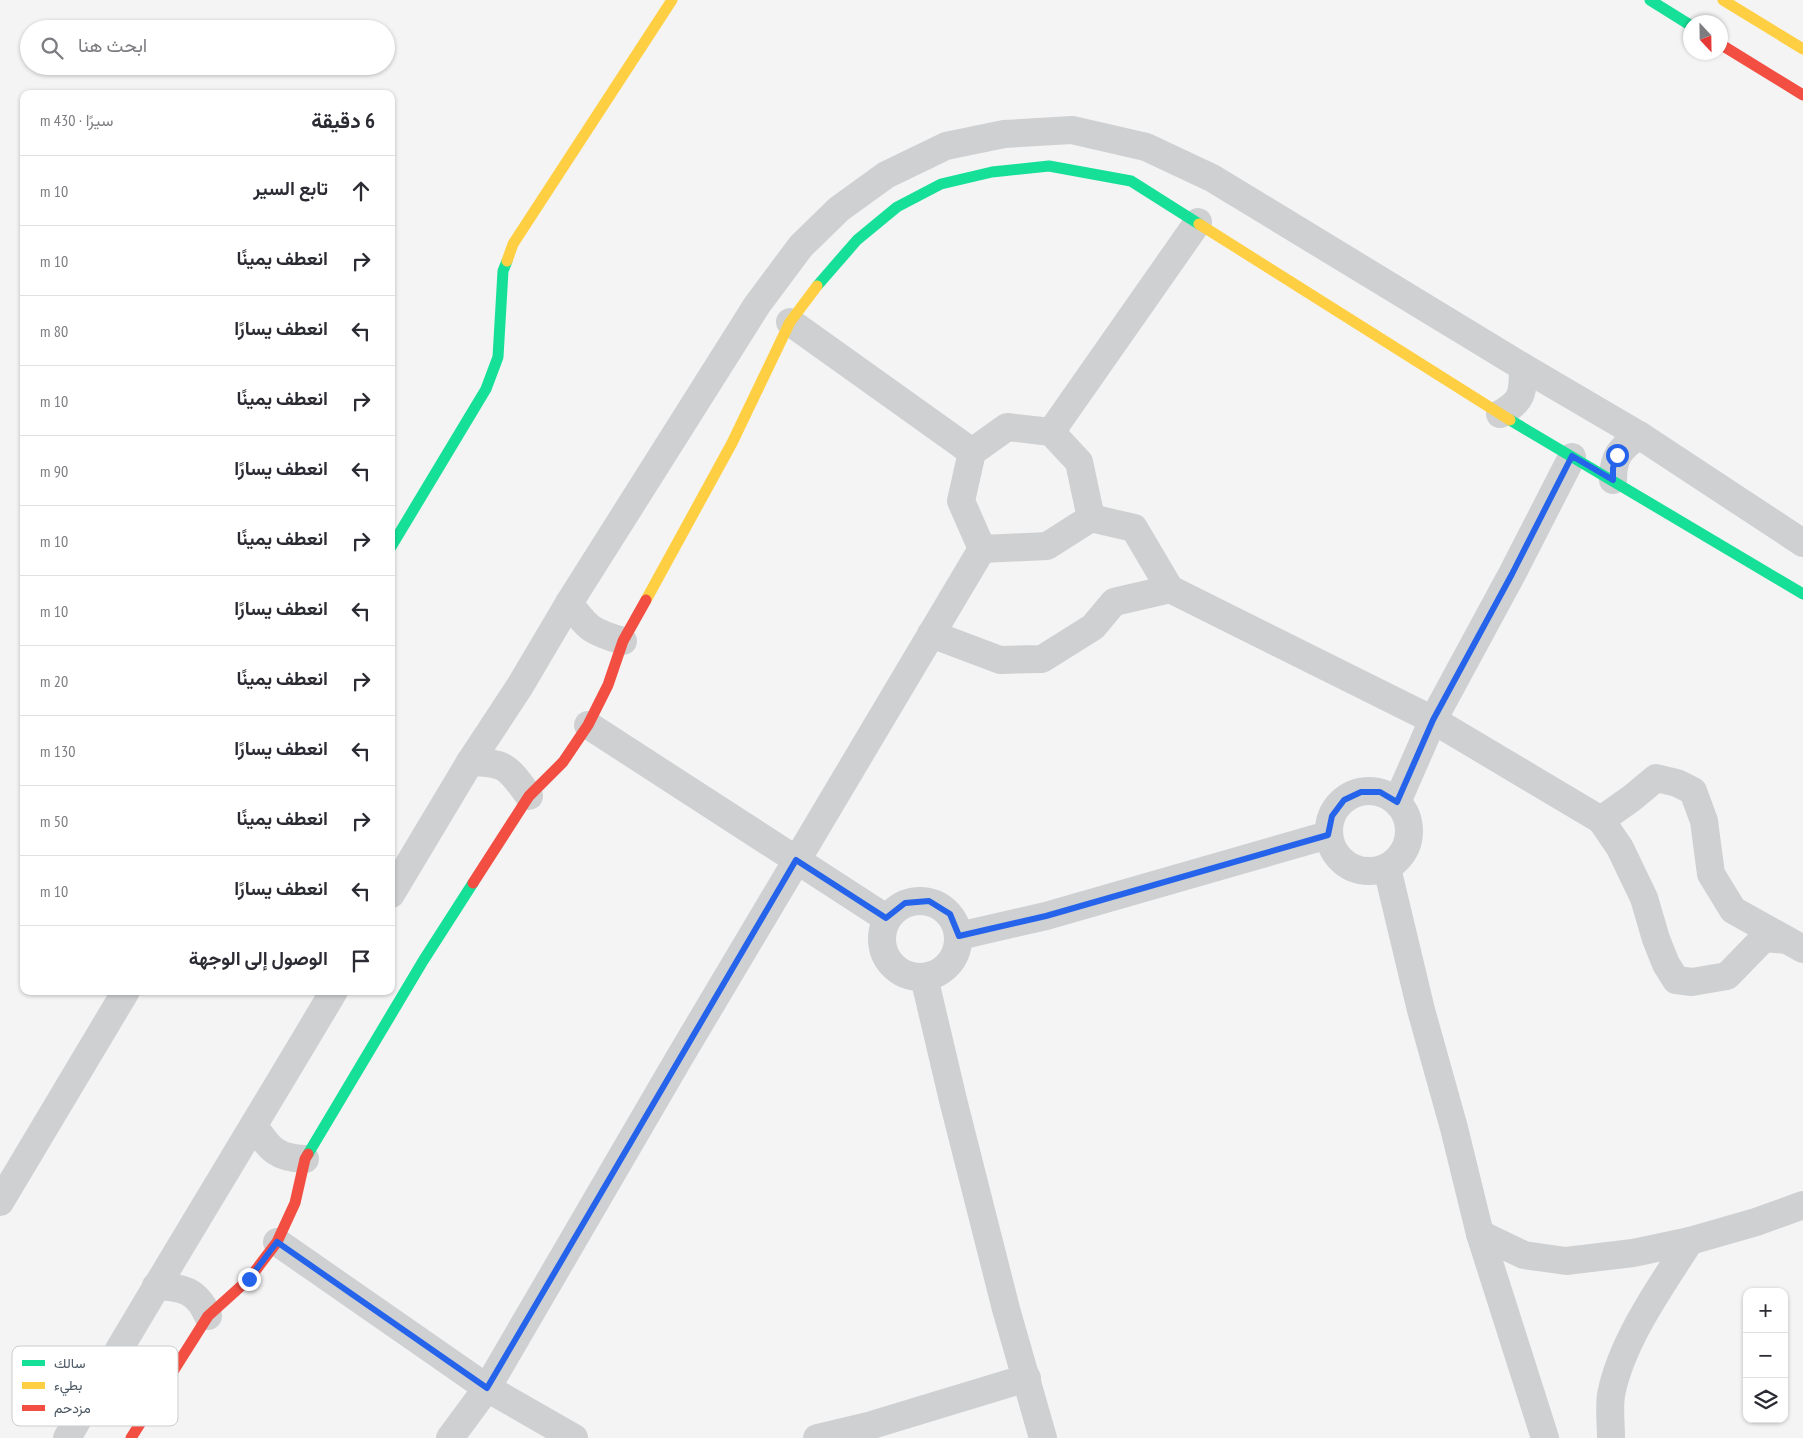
<!DOCTYPE html>
<html lang="ar">
<head>
<meta charset="utf-8">
<style>
  :root { --surface:#fff; --page:#f7f7f7; --text:#2b2b33; --muted:#7c7c81; --line:#e1e1e2 }
  body { margin:0; font-family:"PT Sans Narrow",Vazirmatn,sans-serif; background:var(--page); color:var(--text); direction:rtl }
  .controls { position:absolute; right:15px; bottom:15px; display:grid; overflow:hidden; border-radius:10px; box-shadow:0 1px 4px #0004 }
  .controls button { width:45px; height:45px; display:grid; place-items:center; padding:0; border:0; border-bottom:1px solid var(--line); background:var(--surface); color:var(--text); font:25px sans-serif }
  .compass { position:absolute; left:1683px; top:15px; width:45px; height:45px; border-radius:50%; background:var(--surface); box-shadow:0 1px 4px #0004; rotate:158deg }
  .stop { position:absolute; width:15px; height:15px; margin:-11px; border:4px solid #2563eb; border-radius:50%; background:#fff }
  .stop.end { background:#2563eb; border-color:#fff; box-shadow:0 1px 5px #0008 }
  .list { margin:0; padding:0; list-style:none }
  h2 { display:flex; justify-content:space-between; align-items:center; height:65px; margin:0; padding:0 20px; font-size:21px }
  h2 small { font-size:16px; font-weight:400; color:var(--muted) }
  .list li { display:grid; grid-template-columns:32px 1fr auto; gap:15px; align-items:center; box-sizing:border-box; height:70px; padding:0 20px; border-top:1px solid var(--line) }
  .list b { display:block; font-size:19px; white-space:nowrap }
  .list em { font-size:16px; font-style:normal; color:var(--muted) }
  .icon { flex:none; width:28px; height:28px; fill:none; stroke:currentColor; stroke-width:2; stroke-linecap:round; stroke-linejoin:round }
  .map { position:relative; flex:none; width:1803px; height:1438px; overflow:hidden; direction:ltr }
  .search { position:absolute; background:var(--surface); box-shadow:0 1px 4px #0004; left:20px; top:20px; width:375px; height:55px; display:flex; align-items:center; gap:12px; box-sizing:border-box; padding:0 18px; border-radius:28px; color:var(--muted); font-size:19px }
  .panel { position:absolute; background:var(--surface); box-shadow:0 1px 4px #0004; left:20px; top:90px; width:375px; height:905px; border-radius:10px; direction:rtl }
  .map>svg:first-child { display:block }
</style>
</head>
<body>
<div class="map">
<svg width="1803" height="1438" viewBox="0 0 1803 1438">
  <rect width="100%" height="100%" fill="#f4f4f4"/>
  <g fill="none" stroke-linecap="round" stroke-linejoin="round">
    <g stroke="#ced0d2" stroke-width="28">
      <path d="M 790,322 L 972,452"/>
      <path d="M 1500,414 C 1523,401 1523,393 1523,367"/>
      <path d="M 1007,427 L 1051,432 L 1079,462 L 1091,518 L 1047,546 L 982,549 L 961,501 L 972,452 Z"/>
      <path d="M 1051,432 L 1198,222"/>
      <path d="M 1613,480 C 1613,456 1620,449 1639,435"/>
      <path d="M 1091,518 L 1134,528 L 1170,589 L 1433,720 L 1601,820"/>
      <path d="M 569,603 C 588,629 592,632 623,641"/>
      <path d="M 931,634 L 1000,660 L 1042,659 L 1093,627 L 1114,602 L 1170,589"/>
      <path d="M 588,725 L 886,918"/>
      <path d="M 470,762 C 506,763 507,766 529,796"/>
      <circle cx="1369" cy="831" r="40"/>
      <path d="M 1397,802 L 1433,720 L 1512,574 L 1572,457"/>
      <path d="M 1387,868 L 1421,1010 L 1454,1128 L 1480,1234 L 1545,1438"/>
      <path d="M 391,894 L 470,762 L 520,686 L 569,603 L 687,416 L 757,305 L 801,246 L 839,209 L 886,175 L 946,146 L 1004,134 L 1072,130 L 1146,147 L 1212,178 L 1523,367 L 1639,435 L 1803,543"/>
      <circle cx="920" cy="939" r="38"/>
      <path d="M 959,936 L 1046,916 L 1328,835"/>
      <path d="M 1787,940 L 1764,938 L 1727,976 L 1692,982 L 1676,980 L 1666,964 L 1656,939 L 1644,898 L 1620,848 L 1601,820 L 1632,798 L 1656,778 L 1677,783 L 1693,791 L 1704,821 L 1711,874 L 1733,910 L 1803,949"/>
      <path d="M 924,977 L 953,1100 L 1006,1309 L 1043,1438"/>
      <path d="M 254,1126 C 270,1149 276,1158 305,1159"/>
      <path d="M 0,1202 L 126,991"/>
      <path d="M 1480,1234 L 1524,1255 L 1566,1261 L 1633,1253 L 1690,1241 L 1756,1222 L 1803,1205"/>
      <path d="M 277,1242 L 487,1388 L 574,1438"/>
      <path d="M 156,1286 C 182,1287 197,1290 208,1316"/>
      <path d="M 67,1438 C 154,1288 245,1141 334,991"/>
      <path d="M 450,1438 L 487,1388 L 678,1060 L 982,549"/>
      <path d="M 817,1438 L 872,1425 L 1027,1378"/>
      <path d="M 1611,1438 C 1611,1424 1609,1409 1611,1395 C 1621,1342 1661,1286 1690,1241"/>
    </g>
    <g stroke="#16e098" stroke-width="11">
      <path d="M 1650,0 L 1690,25"/>
      <path d="M 817,286 L 857,240 L 897,207 L 941,184 L 992,172 L 1049,166 L 1131,181 L 1199,224"/>
      <path d="M 1510,420 L 1803,594"/>
      <path d="M 391,547 L 486,389 L 498,357 L 503,271 L 507,261"/>
      <path d="M 308,1154 L 423,961 L 473,883"/>
    </g>
    <g stroke="#ffcf43" stroke-width="11">
      <path d="M 1723,0 L 1803,49"/>
      <path d="M 1199,224 L 1510,420"/>
      <path d="M 507,261 L 513,244 L 672,0"/>
      <path d="M 646,600 L 732,443 L 790,322 L 817,286"/>
    </g>
    <g stroke="#f24e42" stroke-width="11">
      <path d="M 1720,44 L 1803,95"/>
      <path d="M 473,883 L 529,796 L 563,762 L 588,725 L 608,685 L 623,641 L 646,600"/>
      <path d="M 131,1438 L 208,1316 L 249,1279 L 277,1242 L 295,1203 L 305,1159 L 308,1154"/>
    </g>
  </g>
  <g fill="none" stroke-linecap="round" stroke-linejoin="round">
    <path stroke="#2563eb" stroke-width="6" d="M 249,1279 L 277,1242 L 487,1388 L 796,860 L 886,918 L 905,903 L 929,901 L 950,914 L 959,936 L 1046,916 L 1328,835 L 1332,816 L 1344,800 L 1361,792 L 1380,792 L 1397,802 L 1433,720 L 1512,574 L 1572,456 L 1613,480 L 1613,468 L 1617,455"/>
  </g>
  <rect x="12" y="1346" width="166" height="80" rx="8" fill="#fff" stroke="#c9ccd0" stroke-width="1"/>
  <rect x="22" y="1360" width="23" height="6" fill="#16e098"/>
  <rect x="22" y="1382" width="23" height="7" fill="#ffcf43"/>
  <rect x="22" y="1405" width="23" height="6" fill="#f24e42"/>
  <g font-size="14" fill="#4a5661">
    <text x="54" y="1368">سالك</text>
    <text x="54" y="1390">بطيء</text>
    <text x="54" y="1413">مزدحم</text>
  </g>
</svg>
<div class="controls">
<button>+</button>
<button>−</button>
<button><svg class="icon" aria-label="layers" viewBox="0 0 24 24"><path d="M12 4l9 5-9 5-9-5zM3 14l9 5 9-5"/></svg></button>
</div>
<svg class="compass" viewBox="-18 -18 36 36"><path d="M0-13l5 13h-10z" fill="#e53935"/><path d="M0 13l5-13h-10z" fill="#7c7c81"/></svg>
<div class="stop" style="left:1617px;top:455px"></div>
<div class="stop end" style="left:249px;top:1279px"></div>
<div class="search"><svg class="icon" aria-label="search" viewBox="0 0 24 24"><circle cx="10" cy="10" r="6"/><path d="M15 15l6 6"/></svg>ابحث هنا</div>
<section class="panel">
<h2>6 دقيقة<small>سيرًا · 430 m</small></h2>
<ul class="list">
<li><svg class="icon" aria-label="ahead" viewBox="0 0 24 24"><path d="M12 20V5M6 11l6-6 6 6"/></svg><div><b>تابع السير</b></div><em>10 m</em></li>
<li><svg class="icon" aria-label="right" viewBox="0 0 24 24"><path d="M7 20v-9h11M14 6l5 5-5 5"/></svg><div><b>انعطف يمينًا</b></div><em>10 m</em></li>
<li><svg class="icon" aria-label="left" viewBox="0 0 24 24"><path d="M17 20v-9H6M10 6l-5 5 5 5"/></svg><div><b>انعطف يسارًا</b></div><em>80 m</em></li>
<li><svg class="icon" aria-label="right" viewBox="0 0 24 24"><path d="M7 20v-9h11M14 6l5 5-5 5"/></svg><div><b>انعطف يمينًا</b></div><em>10 m</em></li>
<li><svg class="icon" aria-label="left" viewBox="0 0 24 24"><path d="M17 20v-9H6M10 6l-5 5 5 5"/></svg><div><b>انعطف يسارًا</b></div><em>90 m</em></li>
<li><svg class="icon" aria-label="right" viewBox="0 0 24 24"><path d="M7 20v-9h11M14 6l5 5-5 5"/></svg><div><b>انعطف يمينًا</b></div><em>10 m</em></li>
<li><svg class="icon" aria-label="left" viewBox="0 0 24 24"><path d="M17 20v-9H6M10 6l-5 5 5 5"/></svg><div><b>انعطف يسارًا</b></div><em>10 m</em></li>
<li><svg class="icon" aria-label="right" viewBox="0 0 24 24"><path d="M7 20v-9h11M14 6l5 5-5 5"/></svg><div><b>انعطف يمينًا</b></div><em>20 m</em></li>
<li><svg class="icon" aria-label="left" viewBox="0 0 24 24"><path d="M17 20v-9H6M10 6l-5 5 5 5"/></svg><div><b>انعطف يسارًا</b></div><em>130 m</em></li>
<li><svg class="icon" aria-label="right" viewBox="0 0 24 24"><path d="M7 20v-9h11M14 6l5 5-5 5"/></svg><div><b>انعطف يمينًا</b></div><em>50 m</em></li>
<li><svg class="icon" aria-label="left" viewBox="0 0 24 24"><path d="M17 20v-9H6M10 6l-5 5 5 5"/></svg><div><b>انعطف يسارًا</b></div><em>10 m</em></li>
<li><svg class="icon" aria-label="arrive" viewBox="0 0 24 24"><path d="M6 21V4h12l-3 4 3 4H6"/></svg><div><b>الوصول إلى الوجهة</b></div></li>
</ul>
</section>
</div>
</body>
</html>
